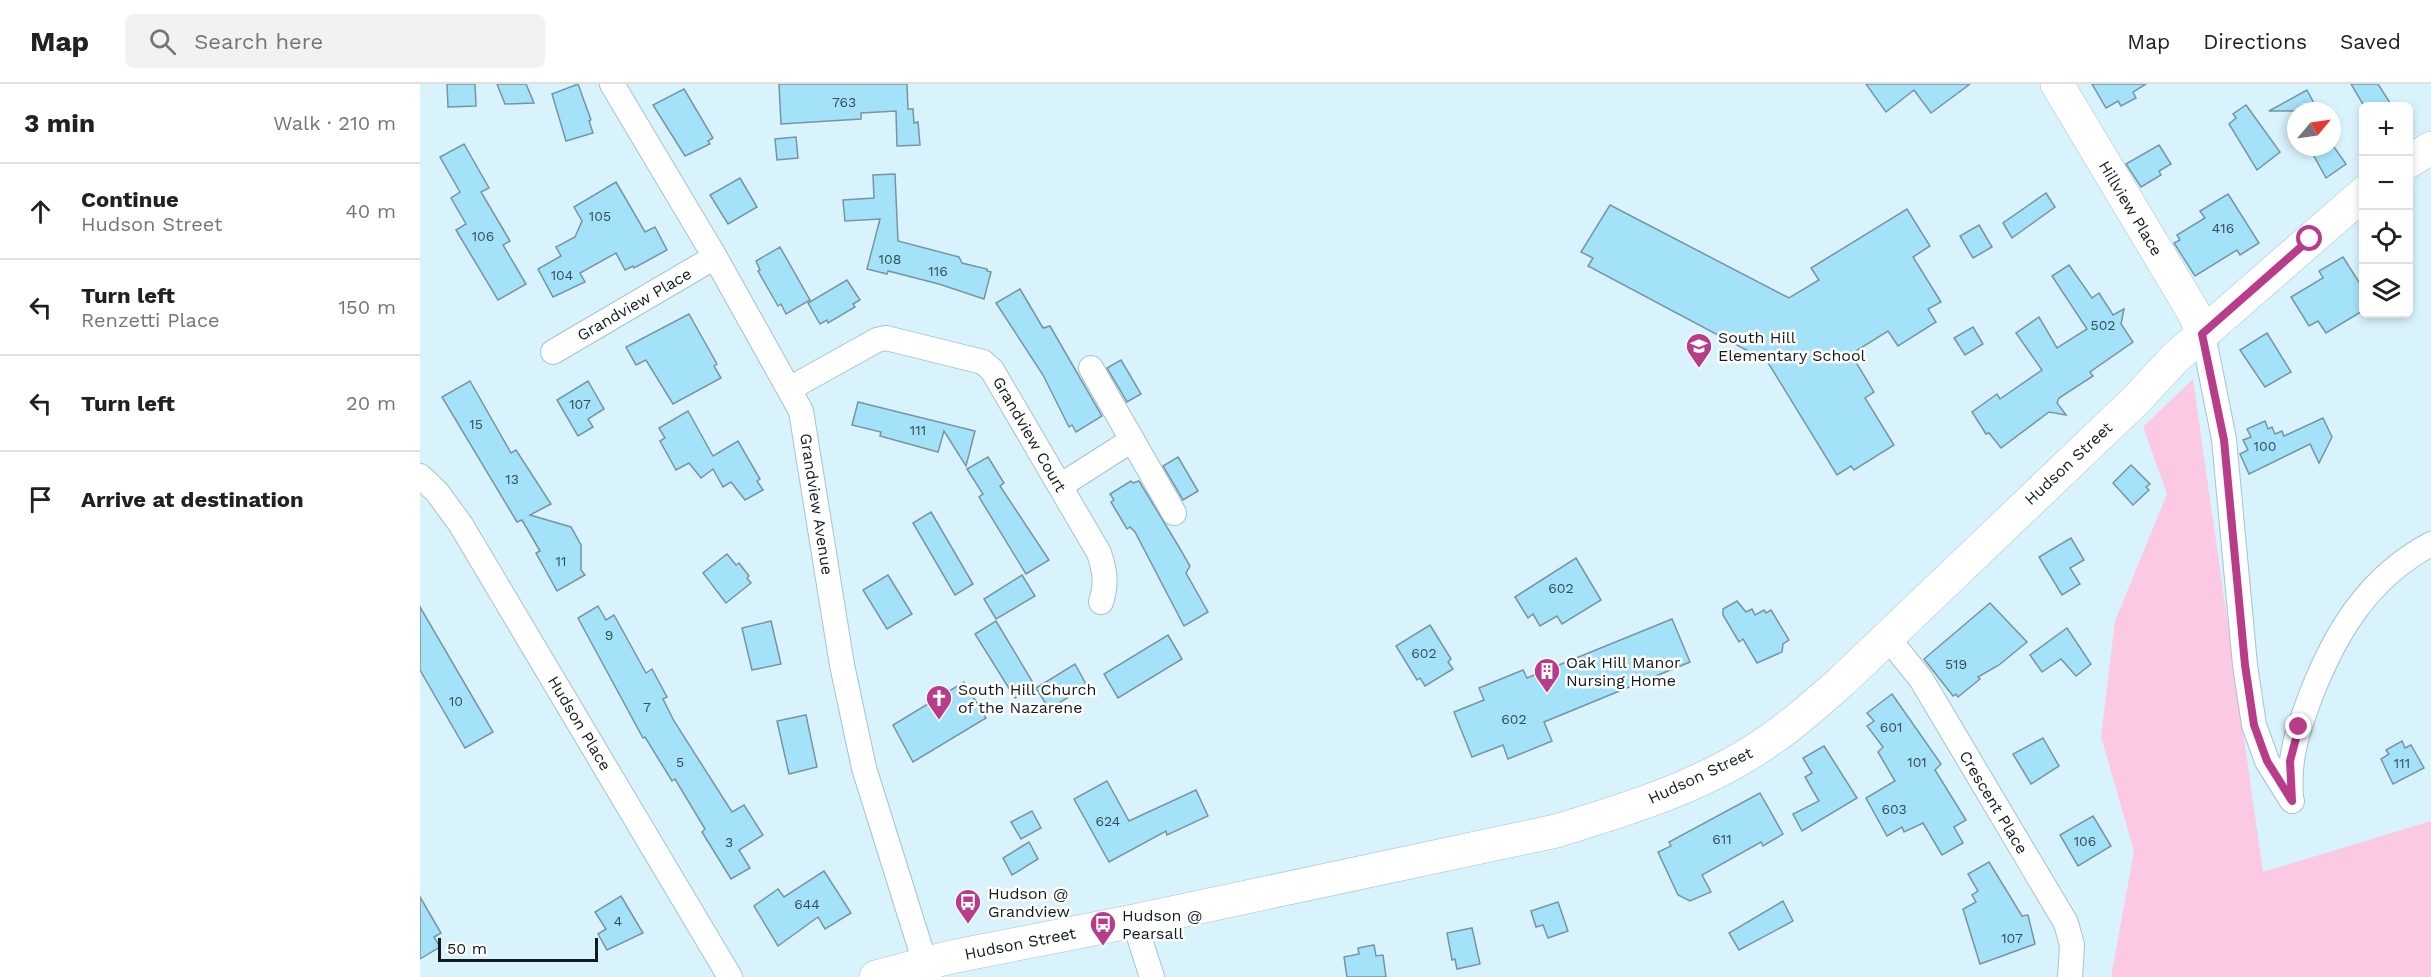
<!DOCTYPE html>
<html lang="en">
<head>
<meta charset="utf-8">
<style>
  :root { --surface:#fff; --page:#f2f2f2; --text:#202124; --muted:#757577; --line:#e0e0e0 }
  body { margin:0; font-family:"Work Sans",sans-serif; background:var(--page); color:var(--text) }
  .controls { position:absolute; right:18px; top:18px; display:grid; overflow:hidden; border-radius:9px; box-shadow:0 3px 9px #0003 }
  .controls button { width:54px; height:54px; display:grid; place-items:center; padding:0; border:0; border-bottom:2px solid var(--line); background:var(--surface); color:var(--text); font:30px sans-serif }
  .compass { position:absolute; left:1867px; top:18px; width:54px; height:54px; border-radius:50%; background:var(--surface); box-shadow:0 3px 9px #0003; rotate:61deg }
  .scale { position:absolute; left:18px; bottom:15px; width:160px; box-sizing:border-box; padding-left:6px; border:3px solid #101c20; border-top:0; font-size:16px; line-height:21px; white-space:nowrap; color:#101c20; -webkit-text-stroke:4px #fff; paint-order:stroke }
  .stop { position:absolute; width:18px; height:18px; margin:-14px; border:4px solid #b93c8b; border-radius:50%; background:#fff }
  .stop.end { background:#b93c8b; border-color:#fff; box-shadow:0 2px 6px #0008 }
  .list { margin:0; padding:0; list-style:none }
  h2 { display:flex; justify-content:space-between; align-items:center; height:78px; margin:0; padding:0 24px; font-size:26px }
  h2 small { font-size:20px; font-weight:400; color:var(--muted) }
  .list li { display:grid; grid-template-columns:39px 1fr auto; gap:18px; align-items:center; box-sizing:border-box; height:96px; padding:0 24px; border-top:2px solid var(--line) }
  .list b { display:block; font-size:22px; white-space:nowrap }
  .list p { margin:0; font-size:20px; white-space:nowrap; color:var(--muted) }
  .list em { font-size:20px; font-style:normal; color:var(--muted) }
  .icon { flex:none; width:33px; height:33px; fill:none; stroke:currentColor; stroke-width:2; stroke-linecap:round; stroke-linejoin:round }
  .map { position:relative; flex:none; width:2011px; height:893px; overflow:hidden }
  header { display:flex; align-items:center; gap:36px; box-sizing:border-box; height:84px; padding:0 30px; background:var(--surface); border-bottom:2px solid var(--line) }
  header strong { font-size:28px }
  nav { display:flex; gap:33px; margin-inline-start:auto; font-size:21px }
  .search { width:420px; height:54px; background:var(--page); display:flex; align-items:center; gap:15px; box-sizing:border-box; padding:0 21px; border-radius:9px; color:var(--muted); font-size:22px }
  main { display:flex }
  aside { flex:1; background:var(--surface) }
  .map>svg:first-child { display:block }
</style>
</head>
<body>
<header>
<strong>Map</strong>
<div class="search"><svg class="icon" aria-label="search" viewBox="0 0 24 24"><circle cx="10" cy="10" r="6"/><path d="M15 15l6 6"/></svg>Search here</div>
<nav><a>Map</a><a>Directions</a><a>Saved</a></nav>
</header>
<main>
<aside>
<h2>3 min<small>Walk · 210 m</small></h2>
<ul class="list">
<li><svg class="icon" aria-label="ahead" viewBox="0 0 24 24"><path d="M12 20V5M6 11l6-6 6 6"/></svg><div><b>Continue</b><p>Hudson Street</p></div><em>40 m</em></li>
<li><svg class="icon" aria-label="left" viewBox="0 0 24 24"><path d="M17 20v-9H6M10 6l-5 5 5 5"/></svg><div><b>Turn left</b><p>Renzetti Place</p></div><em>150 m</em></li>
<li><svg class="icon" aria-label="left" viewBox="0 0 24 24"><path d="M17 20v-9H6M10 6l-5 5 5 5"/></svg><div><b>Turn left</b></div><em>20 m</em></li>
<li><svg class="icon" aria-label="arrive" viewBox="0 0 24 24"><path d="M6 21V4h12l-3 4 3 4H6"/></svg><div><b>Arrive at destination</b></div></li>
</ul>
</aside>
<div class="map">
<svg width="2011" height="893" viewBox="0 0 2011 893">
  <rect width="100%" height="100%" fill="#d9f3fd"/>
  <path fill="#fcc9e4" d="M 1773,295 L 1843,788 L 2011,737 L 2011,893 L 1691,893 L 1714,767 L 1681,653 L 1695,537 L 1747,410 L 1723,343 Z"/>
  <g fill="#a4e2fa" stroke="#7795a1" stroke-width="1.5">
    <path d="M 27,0 L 55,0 L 56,22 L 28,23 Z"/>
    <path d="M 77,0 L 106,0 L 114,19 L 85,20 Z"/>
    <path d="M 158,0 L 171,36 L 169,37 L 173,49 L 146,57 L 132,10 Z"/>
    <path d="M 359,0 L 487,0 L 488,25 L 493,25 L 494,39 L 498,38 L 500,61 L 477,62 L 476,27 L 441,29 L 441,35 L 361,40 Z"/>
    <path d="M 1446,0 L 1550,0 L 1511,29 L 1494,6 L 1466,28 Z"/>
    <path d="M 1672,0 L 1726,0 L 1713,8 L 1716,14 L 1701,22 L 1698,17 L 1686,24 Z"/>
    <path d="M 1931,0 L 1958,0 L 1972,22 L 1944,22 Z"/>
    <path d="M 264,5 L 293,54 L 288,57 L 290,60 L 265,72 L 233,21 Z"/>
    <path d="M 1887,6 L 1898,27 L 1849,27 Z"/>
    <path d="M 1826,21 L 1860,68 L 1837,86 L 1809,40 L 1816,34 L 1813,30 Z"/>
    <path d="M 376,53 L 378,74 L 357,76 L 355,55 Z"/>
    <path d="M 44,60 L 69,104 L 61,108 L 90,157 L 83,161 L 106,200 L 78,216 L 36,146 L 46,140 L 31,114 L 40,108 L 20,73 Z"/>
    <path d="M 1739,61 L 1751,80 L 1739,87 L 1741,91 L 1721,103 L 1706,80 Z"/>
    <path d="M 1889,63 L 1914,63 L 1926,80 L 1906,94 Z"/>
    <path d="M 475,90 L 478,157 L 539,173 L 542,179 L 567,185 L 567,187 L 571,188 L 564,215 L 519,200 L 468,187 L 467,190 L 447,185 L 460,135 L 425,137 L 423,116 L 454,114 L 453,91 Z"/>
    <path d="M 320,94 L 337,123 L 308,140 L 290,111 Z"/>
    <path d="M 196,98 L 225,148 L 235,143 L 247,166 L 214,184 L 213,182 L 205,186 L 196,169 L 160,189 L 165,198 L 133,213 L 118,185 L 141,172 L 136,163 L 155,153 L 162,137 L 154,123 Z"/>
    <path d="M 1626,109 L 1635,123 L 1592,154 L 1583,139 Z"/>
    <path d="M 1808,110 L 1839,159 L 1820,171 L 1817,166 L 1775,192 L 1754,159 L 1760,156 L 1757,151 L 1785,134 L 1780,127 Z"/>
    <path d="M 1190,121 L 1369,214 L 1399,196 L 1391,184 L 1487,125 L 1510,162 L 1493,173 L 1521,218 L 1508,225 L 1516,238 L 1478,262 L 1468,247 L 1431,270 L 1454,308 L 1445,314 L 1474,361 L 1434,386 L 1431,382 L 1417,391 L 1347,277 L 1168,182 L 1173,174 L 1161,168 Z"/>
    <path d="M 1559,141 L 1572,163 L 1553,174 L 1540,152 Z"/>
    <path d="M 360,163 L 390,216 L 366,230 L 361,220 L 358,222 L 338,187 L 340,186 L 336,177 Z"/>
    <path d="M 1923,173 L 1944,206 L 1944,226 L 1906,249 L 1898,237 L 1889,242 L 1871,213 L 1903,194 L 1899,187 Z"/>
    <path d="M 1649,181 L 1672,214 L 1679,209 L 1693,231 L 1704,225 L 1701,240 L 1713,258 L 1670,288 L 1673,292 L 1639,314 L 1637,319 L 1646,331 L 1629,328 L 1581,364 L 1569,349 L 1566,350 L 1552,328 L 1577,310 L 1580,315 L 1622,286 L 1596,249 L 1619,233 L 1637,264 L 1667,245 L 1632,192 Z"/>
    <path d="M 427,196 L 440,216 L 433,220 L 435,223 L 408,239 L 407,236 L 400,240 L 388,219 Z"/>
    <path d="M 600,205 L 623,244 L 630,242 L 682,332 L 656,348 L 652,341 L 649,343 L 623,291 L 576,219 Z"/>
    <path d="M 269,230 L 297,280 L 294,282 L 301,294 L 253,320 L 226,276 L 216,281 L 206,263 Z"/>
    <path d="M 1553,243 L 1563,260 L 1545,271 L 1534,254 Z"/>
    <path d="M 1847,249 L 1871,288 L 1845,303 L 1820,266 Z"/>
    <path d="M 701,276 L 721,310 L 707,318 L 687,284 Z"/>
    <path d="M 50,297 L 91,369 L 96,366 L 131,420 L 110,431 L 151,443 L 161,461 L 161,486 L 165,491 L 137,507 L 116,469 L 120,467 L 102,436 L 97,438 L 22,313 Z"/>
    <path d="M 168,297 L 184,325 L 168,335 L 173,343 L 158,352 L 137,316 Z"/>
    <path d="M 438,318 L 555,347 L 546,382 L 524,347 L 518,368 L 460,352 L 461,348 L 432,341 Z"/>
    <path d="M 268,327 L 293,372 L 318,357 L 340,395 L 337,397 L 343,406 L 325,416 L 311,398 L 303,403 L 293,385 L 281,394 L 269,379 L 256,386 L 240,357 L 245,354 L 239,344 Z"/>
    <path d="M 1903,334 L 1912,353 L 1899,379 L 1890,360 L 1829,390 L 1820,370 L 1828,366 L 1823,356 L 1831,353 L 1827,345 L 1845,337 L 1848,345 L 1852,343 L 1855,350 L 1862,347 L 1864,352 Z"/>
    <path d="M 568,373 L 584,399 L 580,402 L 629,476 L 606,490 L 559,413 L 563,410 L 547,385 Z"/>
    <path d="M 758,373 L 778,407 L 763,416 L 743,382 Z"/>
    <path d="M 1711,381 L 1730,400 L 1726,403 L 1729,406 L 1713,421 L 1693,399 Z"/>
    <path d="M 711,397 L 713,399 L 719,397 L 759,463 L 770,482 L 766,489 L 788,528 L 764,542 L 715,448 L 710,443 L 707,445 L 691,418 L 694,416 L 690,410 Z"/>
    <path d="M 511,428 L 553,500 L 535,511 L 493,439 Z"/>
    <path d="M 1651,454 L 1664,476 L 1650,484 L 1660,500 L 1642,511 L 1619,473 Z"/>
    <path d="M 307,470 L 316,481 L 319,479 L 329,492 L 327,494 L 331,499 L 306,519 L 283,489 Z"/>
    <path d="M 1156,474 L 1181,516 L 1142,540 L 1137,532 L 1120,542 L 1113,530 L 1108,534 L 1095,513 Z"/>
    <path d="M 468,491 L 492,530 L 467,545 L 443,506 Z"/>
    <path d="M 602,491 L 615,512 L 576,535 L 564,515 Z"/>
    <path d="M 1317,517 L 1326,528 L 1332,525 L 1335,531 L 1344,526 L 1346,529 L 1351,526 L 1369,556 L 1363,560 L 1362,568 L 1337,579 L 1323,555 L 1319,558 L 1303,531 L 1303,525 Z"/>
    <path d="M 1570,519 L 1607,558 L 1579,581 L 1558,593 L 1560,595 L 1538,613 L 1536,610 L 1533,612 L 1504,575 Z"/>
    <path d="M 178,522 L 186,536 L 194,531 L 226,589 L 232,585 L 247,613 L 243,615 L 254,637 L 312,728 L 324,721 L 343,751 L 319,766 L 330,784 L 311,795 L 282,748 L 285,745 L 255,695 L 252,697 L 225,653 L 223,654 L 158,534 Z"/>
    <path d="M 0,523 L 73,648 L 45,664 L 0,586 Z"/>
    <path d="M 1252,535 L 1270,578 L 1124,638 L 1132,657 L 1088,675 L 1083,661 L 1052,673 L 1034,628 L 1064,616 L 1059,604 L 1103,586 L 1107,594 Z"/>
    <path d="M 351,537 L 361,580 L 332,586 L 322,544 Z"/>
    <path d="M 576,537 L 615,602 L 595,614 L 555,550 Z"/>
    <path d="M 1010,541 L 1031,575 L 1028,578 L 1033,585 L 1005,602 L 1000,594 L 997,596 L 976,562 Z"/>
    <path d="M 1647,544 L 1671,580 L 1656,592 L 1641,575 L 1622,588 L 1610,571 Z"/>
    <path d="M 748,551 L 762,575 L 698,614 L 684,590 Z"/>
    <path d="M 655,580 L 667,602 L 629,625 L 616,604 Z"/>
    <path d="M 544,598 L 566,634 L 493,678 L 473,641 Z"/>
    <path d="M 1472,610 L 1521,680 L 1515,686 L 1546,736 L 1534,743 L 1543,759 L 1522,771 L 1503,739 L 1484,748 L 1482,743 L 1467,752 L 1446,714 L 1475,697 L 1458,668 L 1463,663 L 1447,642 L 1454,637 L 1447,629 Z"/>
    <path d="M 386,631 L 397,683 L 369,690 L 357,637 Z"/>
    <path d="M 1623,654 L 1639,682 L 1611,700 L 1593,670 Z"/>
    <path d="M 1982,657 L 1985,664 L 1991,661 L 2004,684 L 1973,700 L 1961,675 L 1969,670 L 1966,666 Z"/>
    <path d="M 1404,662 L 1437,714 L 1382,747 L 1373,730 L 1399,717 L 1385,693 L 1392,689 L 1383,674 Z"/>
    <path d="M 687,697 L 709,737 L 776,706 L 788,732 L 747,751 L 746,747 L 689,778 L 654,715 Z"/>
    <path d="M 1340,709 L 1363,750 L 1343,762 L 1341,758 L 1282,791 L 1291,808 L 1270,817 L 1258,811 L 1238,768 L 1251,762 L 1249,758 Z"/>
    <path d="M 612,727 L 621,744 L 601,755 L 591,738 Z"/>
    <path d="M 1673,732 L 1691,762 L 1658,782 L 1640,751 Z"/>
    <path d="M 609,758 L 618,775 L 592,791 L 583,774 Z"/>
    <path d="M 1569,778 L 1602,832 L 1608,831 L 1615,860 L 1560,880 L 1543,825 L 1556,818 L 1552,811 L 1558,807 L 1548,790 Z"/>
    <path d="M 404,787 L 431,829 L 405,845 L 398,833 L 358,862 L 334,822 L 358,805 L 364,813 Z"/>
    <path d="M 201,812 L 223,849 L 187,866 L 178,850 L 186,845 L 175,828 Z"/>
    <path d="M 0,813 L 21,849 L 14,853 L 20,863 L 0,875 Z"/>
    <path d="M 1363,817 L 1373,837 L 1319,866 L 1309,849 Z"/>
    <path d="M 1138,818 L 1148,847 L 1128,854 L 1123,841 L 1116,843 L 1111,827 Z"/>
    <path d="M 1052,844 L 1060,880 L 1037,885 L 1035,875 L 1032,876 L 1027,849 Z"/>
    <path d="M 954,861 L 956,872 L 963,871 L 966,893 L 927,893 L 924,873 L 939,870 L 938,864 Z"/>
  </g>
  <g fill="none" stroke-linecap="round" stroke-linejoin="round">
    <g stroke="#a4c3d0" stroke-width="26">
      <g id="street">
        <path d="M 192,0 L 295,173 L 381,327 L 422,581 L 444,684 L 505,879"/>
        <path d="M 1783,250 L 1804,355 L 1825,581 L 1834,641 L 1847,677 L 1872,717"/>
        <path d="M 133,268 L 295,173"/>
        <path d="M 671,284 L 754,429"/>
        <path d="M 369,305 L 457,256 L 466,254 L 563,278 L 572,286 L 679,469 C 685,487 687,499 681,518"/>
        <path d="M 0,392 L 17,408 L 41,441 L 310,893"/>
        <path d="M 640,402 L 712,356"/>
        <path d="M 1467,553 L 1501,595 L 1646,839 L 1652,861 L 1650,893"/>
        <path d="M 1871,714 C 1868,675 1877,648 1891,611 C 1916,547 1949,493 2011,460"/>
        <path d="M 714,837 L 732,893"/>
      </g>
    </g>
    <g stroke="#a4c3d0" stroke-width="34">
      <g id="secondary">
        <path d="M 1637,0 L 1774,229 L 1783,250"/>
        <path d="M 1988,78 L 2011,64"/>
        <path d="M 456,893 L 531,873 L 714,837 L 1136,747 C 1205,726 1277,704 1338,664 C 1369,644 1396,620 1423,596 L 1716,316 L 1755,274 L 1944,109"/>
      </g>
    </g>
    <use href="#street" stroke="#fff" stroke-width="24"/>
    <use href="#secondary" stroke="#fff" stroke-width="33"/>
  </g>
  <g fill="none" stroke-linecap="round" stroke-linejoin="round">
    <path stroke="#b93c8b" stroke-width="8" d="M 1879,643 L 1870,677 L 1872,717 L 1847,677 L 1834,641 L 1825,581 L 1804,356 L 1782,250 L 1890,155"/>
  </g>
  <defs>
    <g id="school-pin" transform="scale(1.35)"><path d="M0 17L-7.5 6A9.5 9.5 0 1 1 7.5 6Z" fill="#b93c8b" stroke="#fff"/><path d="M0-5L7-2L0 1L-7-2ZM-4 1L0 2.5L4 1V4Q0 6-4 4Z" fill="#fff"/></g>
    <g id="building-pin" transform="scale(1.35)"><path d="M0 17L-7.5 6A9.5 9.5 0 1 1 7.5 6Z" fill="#b93c8b" stroke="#fff"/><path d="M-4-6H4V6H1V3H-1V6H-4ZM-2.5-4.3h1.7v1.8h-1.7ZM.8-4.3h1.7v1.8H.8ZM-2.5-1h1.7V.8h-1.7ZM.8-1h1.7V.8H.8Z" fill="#fff"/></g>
    <g id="church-pin" transform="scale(1.35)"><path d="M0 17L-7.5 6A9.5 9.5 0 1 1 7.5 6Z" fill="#b93c8b" stroke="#fff"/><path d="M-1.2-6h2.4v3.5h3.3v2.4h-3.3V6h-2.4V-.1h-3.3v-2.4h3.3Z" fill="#fff"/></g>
    <g id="bus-pin" transform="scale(1.35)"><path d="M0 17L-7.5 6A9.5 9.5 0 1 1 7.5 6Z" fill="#b93c8b" stroke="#fff"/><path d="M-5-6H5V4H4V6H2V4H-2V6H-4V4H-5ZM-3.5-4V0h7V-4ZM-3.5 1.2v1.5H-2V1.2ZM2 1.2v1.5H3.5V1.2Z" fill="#fff"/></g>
  </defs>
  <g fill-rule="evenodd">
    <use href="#school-pin" x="1279" y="262"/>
    <use href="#building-pin" x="1127" y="587"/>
    <use href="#church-pin" x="519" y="614"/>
    <use href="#bus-pin" x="548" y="818"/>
    <use href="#bus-pin" x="683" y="840"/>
  </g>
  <g text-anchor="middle" stroke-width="5" stroke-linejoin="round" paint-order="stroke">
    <g font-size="14" fill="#354e56">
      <text x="424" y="23">763</text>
      <text x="180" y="137">105</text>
      <text x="1803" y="149">416</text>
      <text x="63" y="157">106</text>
      <text x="470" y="180">108</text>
      <text x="518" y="192">116</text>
      <text x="142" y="196">104</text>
      <text x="1683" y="246">502</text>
      <text x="160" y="325">107</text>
      <text x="56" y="345">15</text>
      <text x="498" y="351">111</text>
      <text x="1845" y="367">100</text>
      <text x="92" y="400">13</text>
      <text x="141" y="482">11</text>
      <text x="1141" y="509">602</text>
      <text x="189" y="556">9</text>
      <text x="1004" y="574">602</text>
      <text x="1536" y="585">519</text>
      <text x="36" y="622">10</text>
      <text x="227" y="628">7</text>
      <text x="1094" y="640">602</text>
      <text x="1471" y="648">601</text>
      <text x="260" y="683">5</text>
      <text x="1497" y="683">101</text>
      <text x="1982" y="684">111</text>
      <text x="1474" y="730">603</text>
      <text x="688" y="742">624</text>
      <text x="1302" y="760">611</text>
      <text x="1665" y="762">106</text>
      <text x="309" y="763">3</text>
      <text x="387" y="825">644</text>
      <text x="198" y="842">4</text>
      <text x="1592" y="859">107</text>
    </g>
    <g font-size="16" fill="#101c20" stroke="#fff">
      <text transform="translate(1711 124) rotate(59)" y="6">Hillview Place</text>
      <text transform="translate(214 220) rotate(-30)" y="6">Grandview Place</text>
      <text transform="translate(610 350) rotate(60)" y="6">Grandview Court</text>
      <text transform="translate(1648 379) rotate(-43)" y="6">Hudson Street</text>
      <text transform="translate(397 420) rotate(81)" y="6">Grandview Avenue</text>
      <text transform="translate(160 639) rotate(59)" y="6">Hudson Place</text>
      <text transform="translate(1280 691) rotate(-25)" y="6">Hudson Street</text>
      <text transform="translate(1574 718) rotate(59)" y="6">Crescent Place</text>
      <text transform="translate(600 859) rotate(-11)" y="6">Hudson Street</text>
    </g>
    <g font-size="16" fill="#101c20" stroke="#fff" text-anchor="start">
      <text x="1298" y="259">South Hill<tspan x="1298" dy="18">Elementary School</tspan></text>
      <text x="1146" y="584">Oak Hill Manor<tspan x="1146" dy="18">Nursing Home</tspan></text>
      <text x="538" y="611">South Hill Church<tspan x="538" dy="18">of the Nazarene</tspan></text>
      <text x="568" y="815">Hudson @<tspan x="568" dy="18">Grandview</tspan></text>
      <text x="702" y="837">Hudson @<tspan x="702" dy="18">Pearsall</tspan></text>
    </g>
  </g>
</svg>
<div class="controls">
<button>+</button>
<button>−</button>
<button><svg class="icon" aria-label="locate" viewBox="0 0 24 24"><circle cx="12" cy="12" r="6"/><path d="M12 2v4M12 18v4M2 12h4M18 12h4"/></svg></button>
<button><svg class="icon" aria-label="layers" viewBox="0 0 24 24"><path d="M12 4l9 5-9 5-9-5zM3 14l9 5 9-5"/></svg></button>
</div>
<svg class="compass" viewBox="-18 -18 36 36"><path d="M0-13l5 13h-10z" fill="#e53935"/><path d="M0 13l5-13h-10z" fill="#757577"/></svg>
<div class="scale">50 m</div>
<div class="stop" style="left:1890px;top:155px"></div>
<div class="stop end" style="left:1879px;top:643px"></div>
</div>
</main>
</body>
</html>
